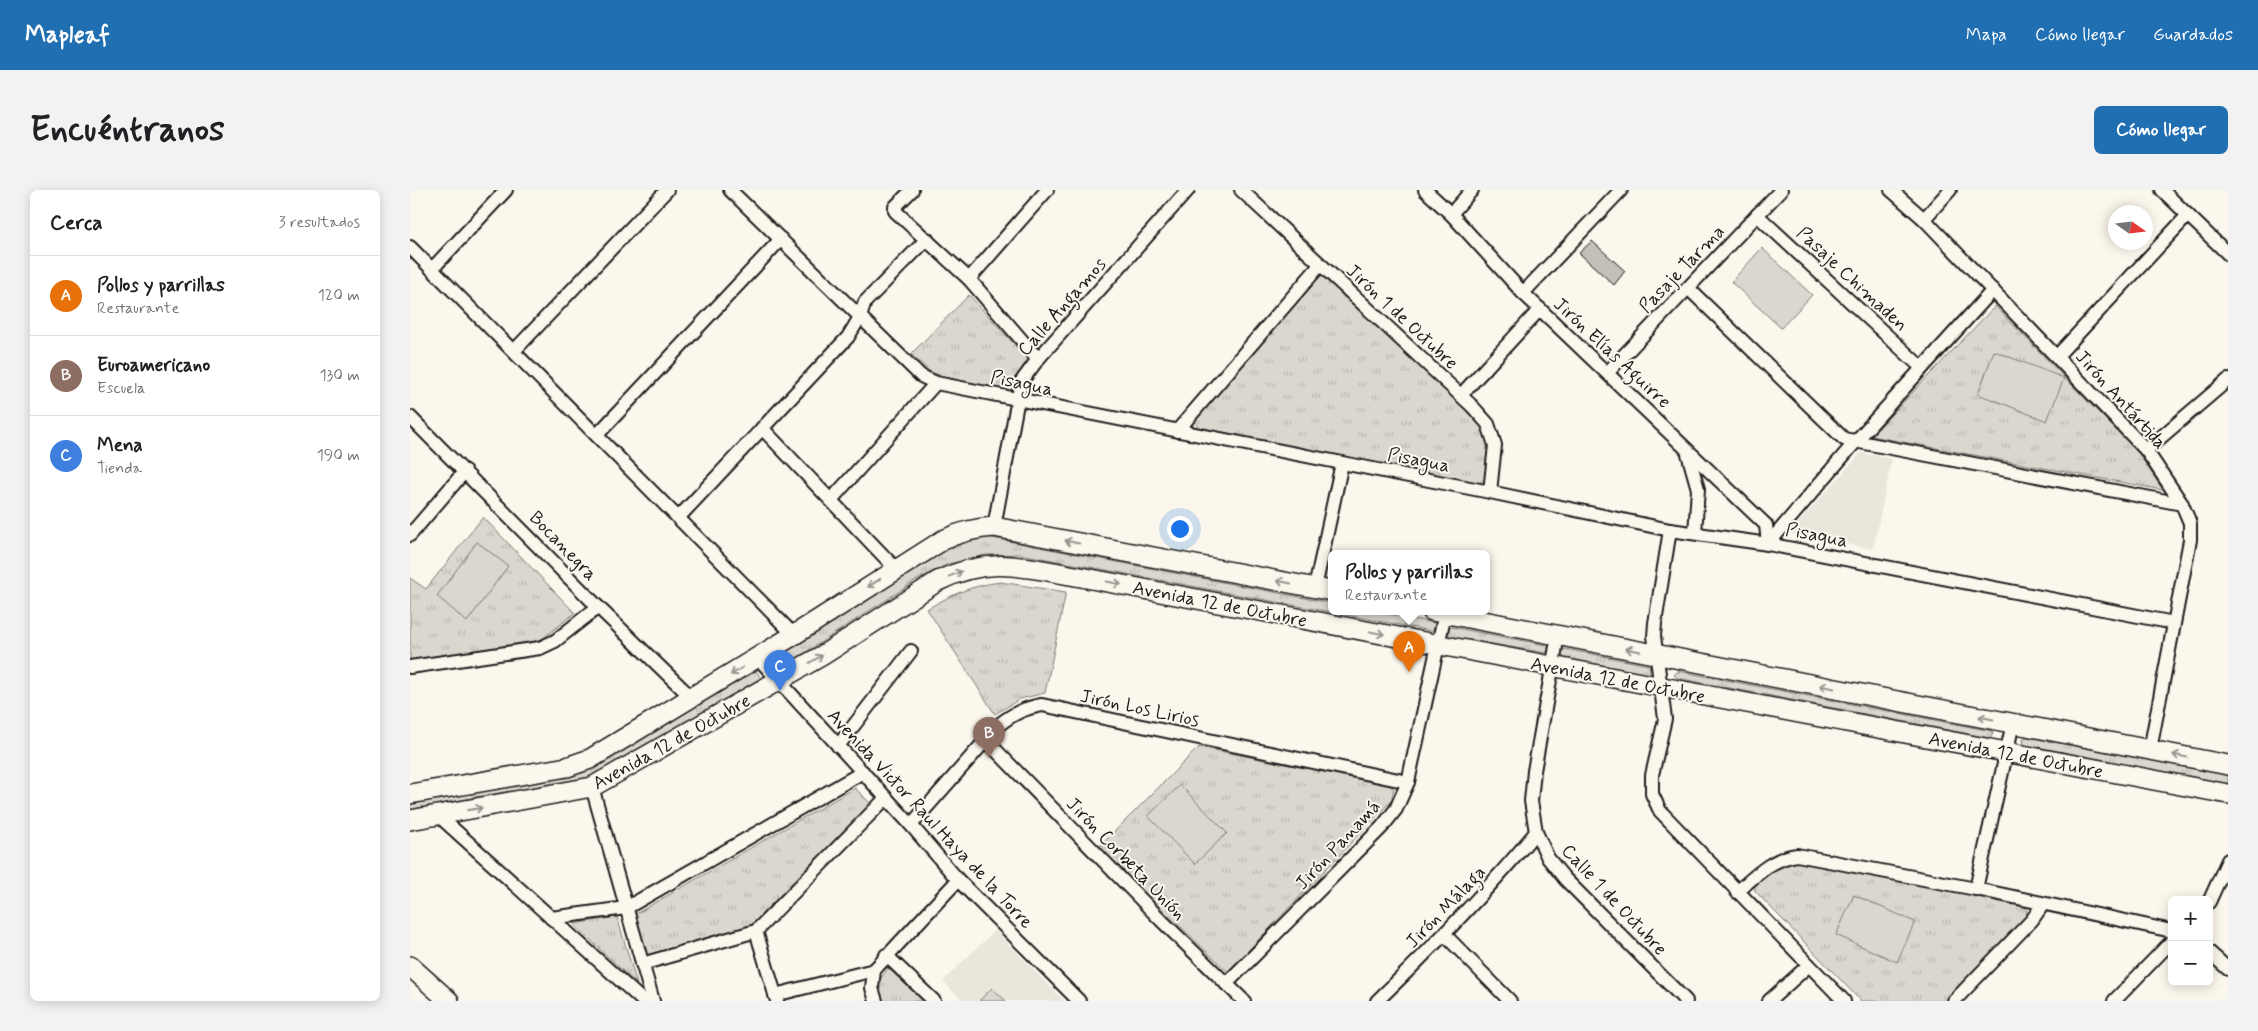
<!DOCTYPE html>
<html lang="es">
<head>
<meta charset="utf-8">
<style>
  :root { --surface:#fff; --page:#f2f2f2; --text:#202124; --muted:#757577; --line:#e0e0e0; --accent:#1f6fb2 }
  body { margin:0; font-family:Mynerve,sans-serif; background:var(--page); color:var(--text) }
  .controls { position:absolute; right:15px; bottom:15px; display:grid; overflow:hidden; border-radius:8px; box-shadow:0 2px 12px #0003 }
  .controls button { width:45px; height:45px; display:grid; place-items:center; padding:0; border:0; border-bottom:1px solid var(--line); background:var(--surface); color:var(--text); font:25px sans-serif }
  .compass { position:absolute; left:1698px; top:15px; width:45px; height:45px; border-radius:50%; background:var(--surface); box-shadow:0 2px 12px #0003; rotate:104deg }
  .you { position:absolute; left:769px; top:338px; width:18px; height:18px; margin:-12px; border:4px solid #fff; border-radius:50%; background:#1a73e8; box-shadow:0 0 0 8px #1a73e833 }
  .badge { display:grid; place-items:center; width:32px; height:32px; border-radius:50%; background:var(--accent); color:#fff; font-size:16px; font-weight:700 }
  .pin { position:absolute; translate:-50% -41px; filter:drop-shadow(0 1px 2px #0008) }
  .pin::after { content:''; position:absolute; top:26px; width:18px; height:15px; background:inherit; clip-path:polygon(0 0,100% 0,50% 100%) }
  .popup { position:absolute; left:918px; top:360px; width:162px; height:65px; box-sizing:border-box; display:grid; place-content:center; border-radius:8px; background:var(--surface); filter:drop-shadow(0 1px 4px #0005); font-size:16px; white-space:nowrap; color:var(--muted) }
  .popup b { font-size:19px; color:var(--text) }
  .popup::after { content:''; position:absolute; left:50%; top:100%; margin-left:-10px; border:10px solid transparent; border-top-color:var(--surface) }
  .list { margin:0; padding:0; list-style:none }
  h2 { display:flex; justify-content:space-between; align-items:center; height:65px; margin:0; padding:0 20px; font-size:21px }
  h2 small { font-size:16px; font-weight:400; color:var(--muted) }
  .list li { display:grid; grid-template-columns:32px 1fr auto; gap:15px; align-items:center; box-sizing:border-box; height:80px; padding:0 20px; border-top:1px solid var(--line) }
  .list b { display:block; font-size:19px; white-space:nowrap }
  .list p { margin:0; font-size:16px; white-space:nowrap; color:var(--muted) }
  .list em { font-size:16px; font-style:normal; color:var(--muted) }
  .map { position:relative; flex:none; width:1818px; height:811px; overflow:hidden; border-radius:8px }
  header { display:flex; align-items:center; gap:30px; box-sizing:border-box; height:70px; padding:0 25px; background:var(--accent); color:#fff }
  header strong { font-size:24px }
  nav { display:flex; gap:28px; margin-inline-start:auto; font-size:18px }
  .intro { display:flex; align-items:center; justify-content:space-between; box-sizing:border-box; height:120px; padding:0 30px }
  h1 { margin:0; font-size:35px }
  .button { padding:12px 22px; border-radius:8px; background:var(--accent); color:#fff; font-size:18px; font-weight:700 }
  main { display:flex; gap:30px; padding:0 30px }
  aside { flex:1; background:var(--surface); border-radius:8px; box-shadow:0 2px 12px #0003 }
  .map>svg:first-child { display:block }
</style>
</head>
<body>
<header>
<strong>Mapleaf</strong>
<nav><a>Mapa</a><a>Cómo llegar</a><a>Guardados</a></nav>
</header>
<div class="intro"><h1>Encuéntranos</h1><a class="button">Cómo llegar</a></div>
<main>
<aside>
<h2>Cerca<small>3 resultados</small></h2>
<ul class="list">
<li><span class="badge" style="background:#e8710a">A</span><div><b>Pollos y parrillas</b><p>Restaurante</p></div><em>120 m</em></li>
<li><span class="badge" style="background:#8d6e63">B</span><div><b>Euroamericano</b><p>Escuela</p></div><em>130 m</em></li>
<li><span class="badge" style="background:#3f7fe0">C</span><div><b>Mena</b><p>Tienda</p></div><em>190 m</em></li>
</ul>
</aside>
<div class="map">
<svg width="1818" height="811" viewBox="0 0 1818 811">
  <defs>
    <pattern id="grass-tufts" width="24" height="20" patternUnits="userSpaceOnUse" patternTransform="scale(1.25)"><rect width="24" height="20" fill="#dad7ce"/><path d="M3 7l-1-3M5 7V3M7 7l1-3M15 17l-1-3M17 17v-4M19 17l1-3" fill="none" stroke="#bab8b0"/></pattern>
  </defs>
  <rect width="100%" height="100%" fill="#fbf7ec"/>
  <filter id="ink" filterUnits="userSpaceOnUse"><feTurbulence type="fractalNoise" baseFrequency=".02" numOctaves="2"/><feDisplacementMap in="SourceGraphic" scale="10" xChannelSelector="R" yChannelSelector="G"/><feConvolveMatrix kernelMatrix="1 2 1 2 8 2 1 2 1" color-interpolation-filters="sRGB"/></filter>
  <g filter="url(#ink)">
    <g fill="#eae6dc">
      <path d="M 1451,263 L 1482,269 L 1463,359 L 1379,343 Z"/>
      <path d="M 585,740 L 654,811 L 553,811 L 533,791 Z"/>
    </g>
    <g fill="url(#grass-tufts)" stroke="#7b7a75">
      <path d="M 912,84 L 1073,235 L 1080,255 L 1078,287 L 1068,294 L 788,237 L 783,230 Z"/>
      <path d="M 559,105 L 618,169 L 606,188 L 601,206 L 520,182 L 501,164 Z"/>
      <path d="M 1585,116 L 1729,264 L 1753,300 L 1461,246 Z"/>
      <path d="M 73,327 L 165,423 L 131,450 L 0,471 L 0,388 L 16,399 Z"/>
      <path d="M 572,346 L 921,413 L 922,421 L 963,421 L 1025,433 L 1026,436 L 1022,441 L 610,364 L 576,365 L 538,374 L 510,388 L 379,473 L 373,473 L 370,468 L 373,462 L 545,352 Z"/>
      <path d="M 590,392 L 656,402 L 635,503 L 610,509 L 585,524 L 517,419 C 543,404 560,396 590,392 Z"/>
      <path d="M 1041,437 L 1136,455 L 1140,458 L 1136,463 L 1041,447 L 1037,441 Z"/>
      <path d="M 1155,459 L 1239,475 L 1240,482 L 1237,484 L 1155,468 L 1152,466 L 1152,461 Z"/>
      <path d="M 346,481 L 351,488 L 188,584 L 164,593 L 0,623 L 0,612 L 184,576 Z"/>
      <path d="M 1268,481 L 1582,541 L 1583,544 L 1580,548 L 1267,488 L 1264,485 Z"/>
      <path d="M 1617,547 L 1818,585 L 1818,594 L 1614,555 L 1613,549 Z"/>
      <path d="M 789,557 L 978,594 L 984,599 L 981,611 L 818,782 L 688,658 Z"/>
      <path d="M 445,598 L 462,615 L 340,738 L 237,768 L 222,726 Z"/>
      <path d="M 1381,672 L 1394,672 L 1616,714 L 1617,726 L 1537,811 L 1451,811 L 1345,701 L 1345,693 L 1363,677 Z"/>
      <path d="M 207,727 L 227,794 L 163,734 Z"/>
      <path d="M 478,778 L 513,811 L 473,811 L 468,792 Z"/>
    </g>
    <g fill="#dad7ce" stroke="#7b7a75">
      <path d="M 1352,58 L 1402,105 L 1371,138 L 1321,92 Z"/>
      <path d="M 1584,161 L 1654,188 L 1637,231 L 1568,204 Z"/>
      <path d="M 67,352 L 98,376 L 57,432 L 27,406 Z"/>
      <path d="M 770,595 L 817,643 L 785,674 L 738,626 Z"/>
      <path d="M 1444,705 L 1505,732 L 1487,772 L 1426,745 Z"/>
      <path d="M 582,798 L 596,811 L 569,811 Z"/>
    </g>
    <path fill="#c3c0b8" stroke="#1c1c1c" d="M 1182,51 L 1215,81 L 1204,95 L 1169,63 Z"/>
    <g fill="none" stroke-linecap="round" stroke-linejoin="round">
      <g stroke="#1c1c1c" stroke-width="16">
        <g id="minor">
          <path d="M 320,0 L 511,186 L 526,193 L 1080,302 L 1260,340 L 1358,354 L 1764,433"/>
          <path d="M 502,0 L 485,17 L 485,21 L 559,89 L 628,169"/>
          <path d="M 831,0 L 1062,216 L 1078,234 L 1085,255 L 1080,302"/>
          <path d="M 1015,0 L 1041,24 L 1113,103 L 1356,335 L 1358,354"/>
          <path d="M 1481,0 L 1514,29 L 1736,260 L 1772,314 L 1780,333 L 1780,350 L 1740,560"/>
          <path d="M 1752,0 L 1818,64"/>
          <path d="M 1041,24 L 1062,0"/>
          <path d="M 1347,25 L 1512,178"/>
          <path d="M 1514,29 L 1540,0"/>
          <path d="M 0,57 L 384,445"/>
          <path d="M 22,79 L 96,0"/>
          <path d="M 559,89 L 637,0"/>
          <path d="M 1278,98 L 1434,249 L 1772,314"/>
          <path d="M 1113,103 L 1211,0"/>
          <path d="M 104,161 L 257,0"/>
          <path d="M 1647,166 L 1778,25"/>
          <path d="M 1198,182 L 1371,0"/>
          <path d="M 1051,205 L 1130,119"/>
          <path d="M 0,227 L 188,417 L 282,508"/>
          <path d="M 352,238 L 486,379"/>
          <path d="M 767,241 L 910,75"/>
          <path d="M 187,245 L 371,49"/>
          <path d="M 1277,260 L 1288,299 L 1285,343"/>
          <path d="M 1736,260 L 1818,190"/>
          <path d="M 421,310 L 526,193"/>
          <path d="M 269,327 L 438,147 L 450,127 L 455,112 L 517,49"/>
          <path d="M 584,337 L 611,192 L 628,169 L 778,0"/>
          <path d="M 1260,340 L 1245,433 L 1244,446 L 1255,529 L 1242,585 L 1242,604 L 1250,621 L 1434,811"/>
          <path d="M 0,345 L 55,281"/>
          <path d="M 1358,354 L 1446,251 L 1583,100"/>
          <path d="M 905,398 L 932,273"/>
          <path d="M 1148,445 L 1124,581 L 1121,611 L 1126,642 L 1138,668 L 1155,689 L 1276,811"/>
          <path d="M 348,468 L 501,635 L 548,690 L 669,811"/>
          <path d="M 0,477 L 130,458 L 145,451 L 188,417"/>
          <path d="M 575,549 L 751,730 L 834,811"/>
          <path d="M 428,556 L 501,461"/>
          <path d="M 182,597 L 243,811"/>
          <path d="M 28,625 L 233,811"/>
          <path d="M 501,635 L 590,534 C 604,523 615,518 632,515 L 998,592"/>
          <path d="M 1566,699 L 1603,533"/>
          <path d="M 1327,702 C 1345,686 1362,668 1387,665 L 1566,699 L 1762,741"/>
          <path d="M 1799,712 L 1818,670"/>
          <path d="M 141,728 L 216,718 L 453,582"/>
          <path d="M 346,741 L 367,811"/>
          <path d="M 1035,745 L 1100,811"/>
          <path d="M 1799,762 L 1818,779"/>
          <path d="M 476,765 L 524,811"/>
          <path d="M 232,774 L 346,741 L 476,608"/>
          <path d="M 816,794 L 972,637 L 986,619 L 998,592 L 1035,423"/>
          <path d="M 365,805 L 464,780"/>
          <path d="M 466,811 L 462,798 L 464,780 L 548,690"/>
          <path d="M 967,811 C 1023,757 1076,702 1126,642"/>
          <path d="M 1359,811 L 1399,775"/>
          <path d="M 1544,811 L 1622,730 L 1633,714"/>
          <path d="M 1704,811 L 1762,751"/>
        </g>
      </g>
      <g stroke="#1c1c1c" stroke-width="22">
        <g id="secondary">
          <path d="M 1022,421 L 1818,575"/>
          <path d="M 0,604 L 157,577 L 180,569 L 384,445 L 533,350 C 550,342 565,338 584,337 L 922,401"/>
          <path d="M 0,630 L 182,597 L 413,465 L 528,391 C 577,367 609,376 660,385 L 1818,604"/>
          <path d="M 0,776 L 39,811"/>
        </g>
      </g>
      <use href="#minor" stroke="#fbf7ec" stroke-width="12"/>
      <use href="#secondary" stroke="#fbf7ec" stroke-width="19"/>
    </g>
    <defs><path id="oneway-shaft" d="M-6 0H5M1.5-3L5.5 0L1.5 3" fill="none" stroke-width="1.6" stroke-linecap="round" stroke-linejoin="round" transform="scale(1.25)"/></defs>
    <g stroke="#97948e">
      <use href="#oneway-shaft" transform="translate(662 352) rotate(-169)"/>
      <use href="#oneway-shaft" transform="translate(545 384) rotate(-22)"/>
      <use href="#oneway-shaft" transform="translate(874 392) rotate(-169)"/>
      <use href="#oneway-shaft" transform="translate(464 393) rotate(147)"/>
      <use href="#oneway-shaft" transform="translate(704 393) rotate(11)"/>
      <use href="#oneway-shaft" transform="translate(967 443) rotate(11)"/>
      <use href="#oneway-shaft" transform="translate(1223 460) rotate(-169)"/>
      <use href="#oneway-shaft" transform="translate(406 469) rotate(-30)"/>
      <use href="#oneway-shaft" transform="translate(327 481) rotate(148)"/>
      <use href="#oneway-shaft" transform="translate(1417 497) rotate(-169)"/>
      <use href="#oneway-shaft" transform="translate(1576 528) rotate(-169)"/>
      <use href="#oneway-shaft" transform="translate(1770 566) rotate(-169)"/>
      <use href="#oneway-shaft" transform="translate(65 619) rotate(-10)"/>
    </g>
  </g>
  <g text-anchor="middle" stroke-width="4" stroke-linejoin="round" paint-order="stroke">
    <g font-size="19" fill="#1c1c1c" stroke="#fbf7ec">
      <text transform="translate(1271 78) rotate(-46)" y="7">Pasaje Tarma</text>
      <text transform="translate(1443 88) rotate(43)" y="7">Pasaje Chimaden</text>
      <text transform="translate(651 116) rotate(-49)" y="7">Calle Angamos</text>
      <text transform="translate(993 126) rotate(43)" y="7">Jirón 1 de Octubre</text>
      <text transform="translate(1203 162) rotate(43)" y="7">Jirón Elías Aguirre</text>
      <text transform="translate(612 192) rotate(12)" y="7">Pisagua</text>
      <text transform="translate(1712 209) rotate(48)" y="7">Jirón Antártida</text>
      <text transform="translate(1009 269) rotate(11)" y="7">Pisagua</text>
      <text transform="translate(1407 344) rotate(11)" y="7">Pisagua</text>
      <text transform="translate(154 355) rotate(46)" y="7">Bocanegra</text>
      <text transform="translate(810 413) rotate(11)" y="7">Avenida 12 de Octubre</text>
      <text transform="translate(1208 489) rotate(11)" y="7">Avenida 12 de Octubre</text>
      <text transform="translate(730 517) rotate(12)" y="7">Jirón Los Lirios</text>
      <text transform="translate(261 551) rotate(-29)" y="7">Avenida 12 de Octubre</text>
      <text transform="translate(1606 564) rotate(11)" y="7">Avenida 12 de Octubre</text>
      <text transform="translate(521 628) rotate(47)" y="7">Avenida Victor Raul Haya de la Torre</text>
      <text transform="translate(927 654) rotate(-47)" y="7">Jirón Panamá</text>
      <text transform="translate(717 668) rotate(46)" y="7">Jirón Corbeta Unión</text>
      <text transform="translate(1205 709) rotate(47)" y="7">Calle 1 de Octubre</text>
      <text transform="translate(1035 716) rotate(-46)" y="7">Jirón Málaga</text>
    </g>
  </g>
</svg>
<div class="controls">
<button>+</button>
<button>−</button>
</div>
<svg class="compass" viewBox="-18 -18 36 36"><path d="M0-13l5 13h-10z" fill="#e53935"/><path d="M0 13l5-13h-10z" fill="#757577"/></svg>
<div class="you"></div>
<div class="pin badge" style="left:999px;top:482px;background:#e8710a">A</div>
<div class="popup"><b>Pollos y parrillas</b>Restaurante</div>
<div class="pin badge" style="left:579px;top:568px;background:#8d6e63">B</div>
<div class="pin badge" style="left:370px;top:501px;background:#3f7fe0">C</div>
</div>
</main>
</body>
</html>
